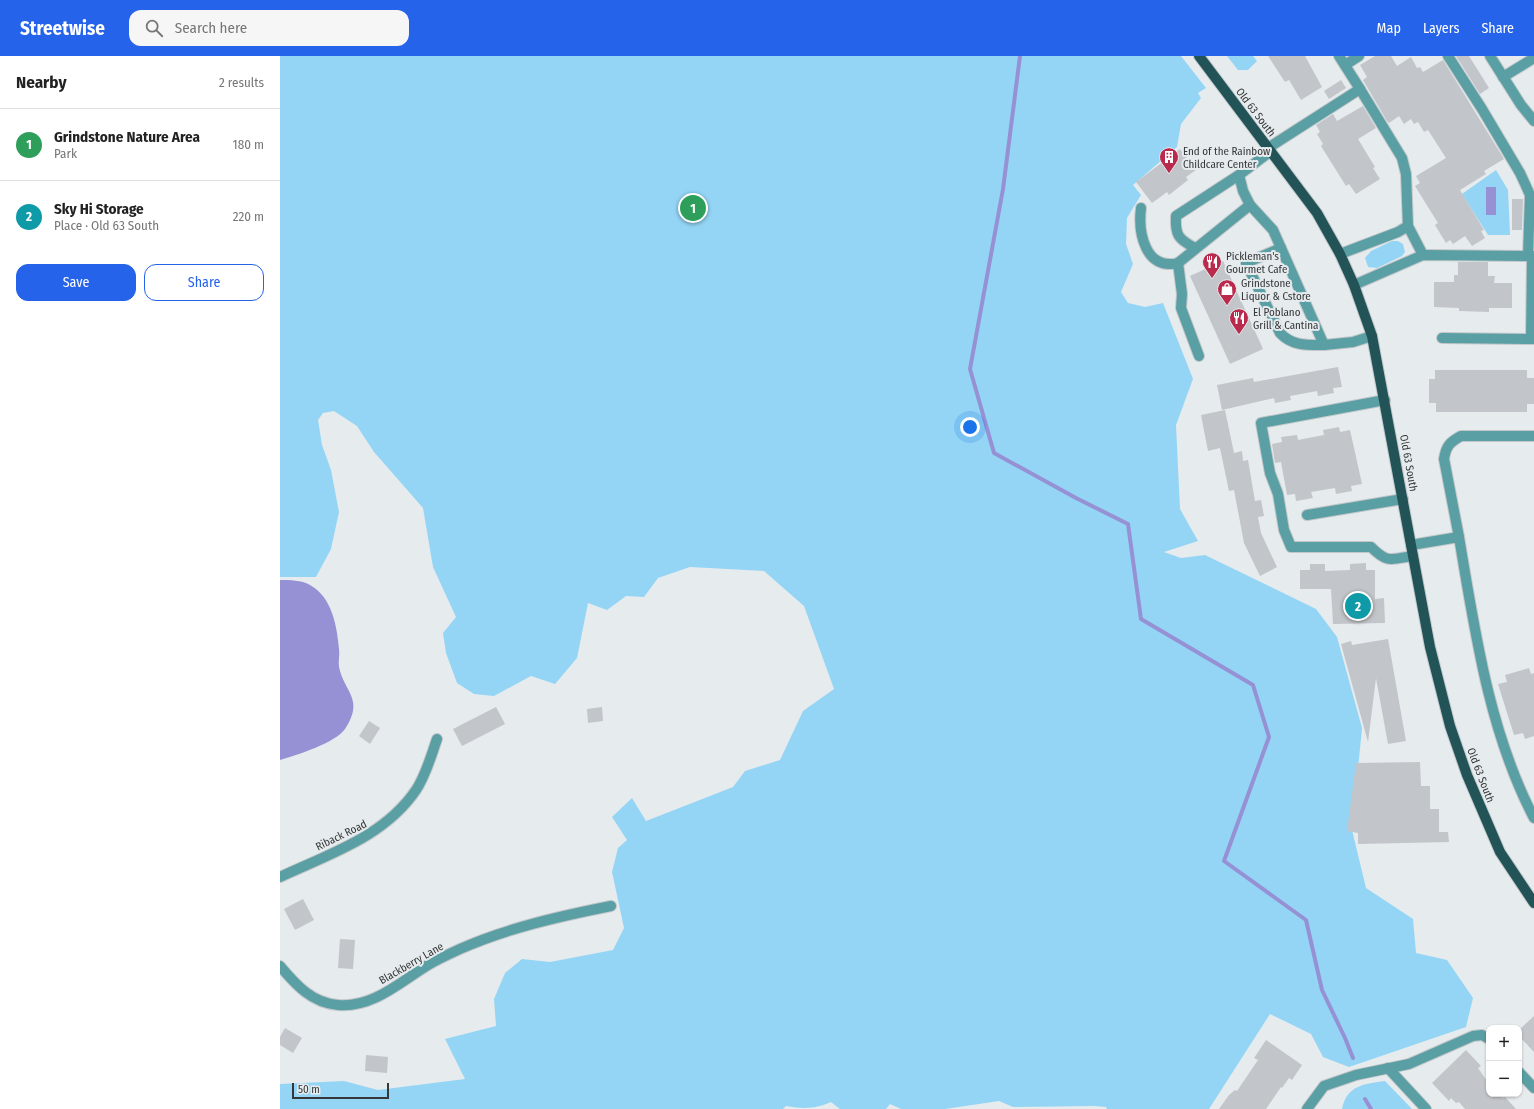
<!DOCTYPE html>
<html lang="en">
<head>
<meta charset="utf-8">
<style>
  :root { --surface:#fff; --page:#f6f6f6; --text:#222; --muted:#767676; --line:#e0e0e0; --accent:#2563eb }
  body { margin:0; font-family:"Fira Sans Condensed",sans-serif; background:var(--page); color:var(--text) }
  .controls { position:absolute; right:12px; bottom:12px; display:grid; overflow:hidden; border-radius:8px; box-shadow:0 1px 3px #0004 }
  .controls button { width:36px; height:36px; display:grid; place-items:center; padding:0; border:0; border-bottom:1px solid var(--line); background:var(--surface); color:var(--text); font:20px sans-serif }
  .scale { position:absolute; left:12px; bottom:10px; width:97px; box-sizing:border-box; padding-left:4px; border:2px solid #353738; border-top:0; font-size:11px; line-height:14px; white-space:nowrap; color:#353738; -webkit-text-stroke:3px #e6ebee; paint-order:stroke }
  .you { position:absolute; left:690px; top:371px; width:14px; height:14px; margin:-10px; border:3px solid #fff; border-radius:50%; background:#1a73e8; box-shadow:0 0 0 6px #1a73e833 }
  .badge { display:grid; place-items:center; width:26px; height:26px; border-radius:50%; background:var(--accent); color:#fff; font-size:13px; font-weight:700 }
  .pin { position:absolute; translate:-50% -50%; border:2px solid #fff; box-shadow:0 1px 4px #0006 }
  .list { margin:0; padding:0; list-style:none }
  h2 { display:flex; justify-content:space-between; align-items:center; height:52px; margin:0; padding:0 16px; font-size:17px }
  h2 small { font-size:13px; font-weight:400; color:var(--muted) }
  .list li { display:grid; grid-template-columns:26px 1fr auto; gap:12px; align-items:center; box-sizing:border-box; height:72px; padding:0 16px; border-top:1px solid var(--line) }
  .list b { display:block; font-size:15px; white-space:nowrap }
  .list p { margin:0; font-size:13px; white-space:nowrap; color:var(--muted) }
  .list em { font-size:13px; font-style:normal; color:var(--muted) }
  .actions { display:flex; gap:8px; padding:12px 16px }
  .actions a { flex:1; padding:9px 0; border:1px solid var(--accent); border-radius:12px; text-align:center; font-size:14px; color:var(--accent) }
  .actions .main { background:var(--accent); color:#fff }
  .icon { flex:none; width:22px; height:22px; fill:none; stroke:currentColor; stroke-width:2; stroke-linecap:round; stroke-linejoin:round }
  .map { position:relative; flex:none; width:1254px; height:1053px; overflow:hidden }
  header { display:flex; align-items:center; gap:24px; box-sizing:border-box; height:56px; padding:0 20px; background:var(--accent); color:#fff }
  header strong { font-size:19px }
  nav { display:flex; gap:22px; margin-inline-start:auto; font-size:14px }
  .search { width:280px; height:36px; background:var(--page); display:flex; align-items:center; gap:10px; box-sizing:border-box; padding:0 14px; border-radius:12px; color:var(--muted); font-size:15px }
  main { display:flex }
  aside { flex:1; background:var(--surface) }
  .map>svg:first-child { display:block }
</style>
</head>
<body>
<header>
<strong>Streetwise</strong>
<div class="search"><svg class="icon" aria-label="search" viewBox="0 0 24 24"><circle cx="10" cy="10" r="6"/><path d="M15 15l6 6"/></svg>Search here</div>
<nav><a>Map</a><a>Layers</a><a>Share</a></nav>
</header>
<main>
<aside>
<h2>Nearby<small>2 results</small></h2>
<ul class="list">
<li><span class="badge" style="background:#2e9e5b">1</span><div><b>Grindstone Nature Area</b><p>Park</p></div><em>180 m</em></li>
<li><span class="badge" style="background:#0f9aa8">2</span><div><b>Sky Hi Storage</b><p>Place · Old 63 South</p></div><em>220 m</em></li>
</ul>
<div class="actions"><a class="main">Save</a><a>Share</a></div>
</aside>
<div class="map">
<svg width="1254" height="1053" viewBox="0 0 1254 1053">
  <rect width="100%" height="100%" fill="#e6ebee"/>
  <g fill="#94d5f5">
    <path d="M 0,0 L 901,0 L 926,32 L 918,37 L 921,42 L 901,68 L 897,91 L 853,129 L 861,139 L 847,162 L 846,188 L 853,208 L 841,236 L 848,247 L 865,251 L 883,247 L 913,323 L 896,369 L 900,453 L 918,485 L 884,496 L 901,502 L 925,499 L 1036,553 L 1057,581 L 1082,672 L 1072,774 L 1086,832 L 1133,863 L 1136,897 L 1167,904 L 1193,942 L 1186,971 L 1069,1011 L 1043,1001 L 1031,978 L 990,958 L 929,1053 L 827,1053 L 826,1051 L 814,1050 L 733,1051 L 719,1045 L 665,1053 L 621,1053 L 610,1048 L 606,1053 L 560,1053 L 551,1046 C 535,1053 524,1053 506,1050 L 503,1053 L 0,1053 L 0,1028 L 64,1025 L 98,1034 L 185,1023 L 165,983 L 216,970 L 214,943 L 225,917 L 242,903 L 270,906 L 333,894 L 344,872 L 332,816 L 338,792 L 347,784 L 332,761 L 352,742 L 366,765 L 453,731 L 465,715 L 500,704 L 523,655 L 554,633 L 524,550 L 484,515 L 410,511 L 378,522 L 364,541 L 346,540 L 327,554 L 308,547 L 297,602 L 275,628 L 251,620 L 214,640 L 194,638 L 177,627 L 166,597 L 163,577 L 176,561 L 153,511 L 143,452 L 94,396 L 77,370 L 54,355 L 43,357 L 38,364 L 42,389 L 51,414 L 59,456 L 51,493 L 36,521 L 0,521 Z"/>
    <path d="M 947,0 L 973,0 L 977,5 L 968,14 L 958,14 Z"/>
    <path d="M 1216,114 L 1228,134 L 1230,179 L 1208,179 L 1182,138 Z"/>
    <path d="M 1112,185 L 1118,185 L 1123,188 L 1125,196 L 1122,200 L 1097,212 L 1088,211 L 1085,202 L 1091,195 Z"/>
    <path d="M 1105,1025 L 1132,1053 L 1062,1053 C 1067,1029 1084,1028 1105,1025 Z"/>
  </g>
  <g fill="#9691d4">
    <rect x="1206" y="131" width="10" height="28"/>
    <path d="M 0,524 C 10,524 21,524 30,529 C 52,541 57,570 59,593 C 60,599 58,605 59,611 C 64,636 85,643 65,673 C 55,687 17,699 0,704 Z"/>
  </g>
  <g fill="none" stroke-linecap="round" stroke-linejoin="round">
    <g stroke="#9691d4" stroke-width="4">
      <path d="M 740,0 L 723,133 L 690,313 L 714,397 L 796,442 L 848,468 L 861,563 L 973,629 L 989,681 L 944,805 L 1026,864 L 1042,934 L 1065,982 L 1073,1002"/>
      <path d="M 1085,1043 L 1091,1053"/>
    </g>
  </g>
  <g fill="#c2c5c9">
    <path d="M 988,0 L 1025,0 L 1042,31 L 1021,44 L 1009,24 L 1005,26 Z"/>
    <path d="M 1095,0 L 1111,0 L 1117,10 L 1131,1 L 1137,12 L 1140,11 L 1143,16 L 1163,4 L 1224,103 L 1204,115 L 1206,118 L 1180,134 L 1204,174 L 1201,175 L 1205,182 L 1192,190 L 1185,180 L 1173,188 L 1170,184 L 1166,187 L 1155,169 L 1158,167 L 1135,130 L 1140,127 L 1136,120 L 1166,102 L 1148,74 L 1144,76 L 1138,66 L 1134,68 L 1131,63 L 1124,68 L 1119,60 L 1109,67 L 1107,65 L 1083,24 L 1087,21 L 1080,9 Z"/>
    <path d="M 1176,0 L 1189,0 L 1209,32 L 1200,38 Z"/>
    <path d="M 1061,24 L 1066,32 L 1049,43 L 1044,35 Z"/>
    <path d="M 1083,50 L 1096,72 L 1078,83 L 1095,111 L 1093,112 L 1100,123 L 1076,138 L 1069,128 L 1066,130 L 1041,90 L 1043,88 L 1037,78 L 1040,76 L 1036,69 L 1053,58 L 1057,65 Z"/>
    <path d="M 900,93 L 916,114 L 906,121 L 908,124 L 889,139 L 887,136 L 872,147 L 856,126 Z"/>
    <path d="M 1232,143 L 1243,143 L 1242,174 L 1232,174 Z"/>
    <path d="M 943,205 L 983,293 L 950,308 L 910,220 Z"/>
    <path d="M 1178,206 L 1208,206 L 1208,220 L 1215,220 L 1214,227 L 1232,227 L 1232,252 L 1209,252 L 1209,256 L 1179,255 L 1179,252 L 1154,251 L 1154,226 L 1174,226 L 1174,219 L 1178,219 Z"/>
    <path d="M 1058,311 L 1062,331 L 1053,332 L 1054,337 L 1038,340 L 1037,335 L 1010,340 L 1011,344 L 995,347 L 994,342 L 942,354 L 937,329 L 973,322 L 974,326 Z"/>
    <path d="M 1155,314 L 1247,314 L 1247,322 L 1254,322 L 1254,348 L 1247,348 L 1247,356 L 1156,356 L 1156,347 L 1149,347 L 1149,323 L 1155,323 Z"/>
    <path d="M 945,354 L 954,397 L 962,395 L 963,405 L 968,404 L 975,445 L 981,444 L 984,460 L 978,461 L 981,477 L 997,511 L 980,520 L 964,487 L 954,434 L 949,435 L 940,392 L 928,395 L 921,359 Z"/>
    <path d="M 1059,371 L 1060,376 L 1070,374 L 1082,428 L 1071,430 L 1072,435 L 1056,438 L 1055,432 L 1031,436 L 1033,442 L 1016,445 L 1015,438 L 1007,439 L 1001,406 L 995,407 L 992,388 L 1002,386 L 1001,381 L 1017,379 L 1018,384 L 1044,379 L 1043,374 Z"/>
    <path d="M 1086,507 L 1086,514 L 1095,514 L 1095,543 L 1104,542 L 1105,567 L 1053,568 L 1051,533 L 1020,533 L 1020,514 L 1030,514 L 1030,508 L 1045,508 L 1045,515 L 1070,514 L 1070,508 Z"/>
    <path d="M 1108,583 L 1126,685 L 1108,688 L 1096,622 L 1088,686 L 1061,588 L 1071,585 L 1072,589 Z"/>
    <path d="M 1249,612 L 1251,618 L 1254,617 L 1254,680 L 1245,683 L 1243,677 L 1234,679 L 1218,628 L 1227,626 L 1225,619 Z"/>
    <path d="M 216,651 L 225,668 L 182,690 L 173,673 Z"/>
    <path d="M 322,651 L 323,665 L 308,667 L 307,653 Z"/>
    <path d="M 89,665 L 100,672 L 90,688 L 79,680 Z"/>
    <path d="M 1140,706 L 1141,730 L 1150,730 L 1150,753 L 1159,753 L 1159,776 L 1168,776 L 1169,786 L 1078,788 L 1078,777 L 1067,775 L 1076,707 Z"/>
    <path d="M 23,843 L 34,864 L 15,874 L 4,853 Z"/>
    <path d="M 60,883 L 75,884 L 73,913 L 58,912 Z"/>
    <path d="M 1254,960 L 1254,996 L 1239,980 L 1239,974 Z"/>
    <path d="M 5,972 L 22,982 L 13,997 L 0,989 L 0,981 Z"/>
    <path d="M 986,984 L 1022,1009 L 1012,1024 L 1009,1022 L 1002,1032 L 1001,1031 L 986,1053 L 939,1053 L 949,1039 L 955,1034 L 957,1035 L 978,1004 L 974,1002 Z"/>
    <path d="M 1186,994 L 1201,1010 L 1198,1012 L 1209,1028 L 1209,1038 L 1219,1038 L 1223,1042 L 1225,1041 L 1236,1053 L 1185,1053 L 1179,1046 L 1176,1047 L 1171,1042 L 1169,1045 L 1152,1027 Z"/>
    <path d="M 86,999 L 108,1001 L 107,1017 L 85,1015 Z"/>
  </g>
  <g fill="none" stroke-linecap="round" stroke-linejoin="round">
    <g stroke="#c3c7ca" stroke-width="12">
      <g id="minor">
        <path d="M 1168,0 L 1202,53 L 1240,117 L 1246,130 L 1250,139 L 1248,200"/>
        <path d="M 1210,0 L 1241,49 L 1254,65"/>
        <path d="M 1065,9 L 1079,0"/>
        <path d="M 1223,21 L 1254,2"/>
        <path d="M 1080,33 L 1122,102 L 1126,118 L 1128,170 L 1143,199"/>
        <path d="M 988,92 L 1080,33 L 1059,0"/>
        <path d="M 991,95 L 959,119 L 963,135 L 970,149 L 993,174 L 1001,192 L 1044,289 L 1073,286 L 1092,280"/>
        <path d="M 861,152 C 858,176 865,215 898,207 L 970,149"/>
        <path d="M 915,192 C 898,183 895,179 896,160 L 959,119"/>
        <path d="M 1001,192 L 966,207 L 1000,277 C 1012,290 1027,289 1044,289"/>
        <path d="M 1060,198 L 1118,176 L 1128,170"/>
        <path d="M 898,207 L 902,238 L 901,252 L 919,300"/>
        <path d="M 1074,229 L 1143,199 L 1254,200"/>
        <path d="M 1162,282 L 1254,283"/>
        <path d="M 1251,283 L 1252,200"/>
        <path d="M 1105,344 L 981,367 L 990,417 L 998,438 L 1004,474 L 1011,491 L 1091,491 C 1108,508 1111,503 1133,500"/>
        <path d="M 1027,459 L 1123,443"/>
        <path d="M 1179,481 L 1164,403 C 1166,390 1170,386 1181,380 L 1254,380"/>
        <path d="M 1131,489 L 1179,481 C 1195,576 1209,676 1254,762"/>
        <path d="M 0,821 C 49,798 104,781 136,734 C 146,719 151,700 157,683"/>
        <path d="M 0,910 C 16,929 32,947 58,949 C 93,952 120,926 148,909 C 158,903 169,898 180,893 C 227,872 281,860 331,850"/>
        <path d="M 1108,1012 L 1146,1053"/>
        <path d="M 1239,1016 L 1254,1032"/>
        <path d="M 1027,1053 L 1044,1030 L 1076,1019 L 1129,1008 L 1193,980 L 1202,979 L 1209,983"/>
      </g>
    </g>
    <g stroke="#c3c7ca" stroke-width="12">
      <path id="major" d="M 919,0 L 1037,157 L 1060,198 L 1074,229 L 1092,280 L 1150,591 L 1170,670 L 1187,719 L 1220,796 L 1254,847"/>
    </g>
    <use href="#minor" stroke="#599fa4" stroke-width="10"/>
    <use href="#major" stroke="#215357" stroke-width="10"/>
  </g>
  <defs>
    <g id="building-pin" transform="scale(1)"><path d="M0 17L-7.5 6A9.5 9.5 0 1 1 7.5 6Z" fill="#ba2a4c" stroke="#e6ebee"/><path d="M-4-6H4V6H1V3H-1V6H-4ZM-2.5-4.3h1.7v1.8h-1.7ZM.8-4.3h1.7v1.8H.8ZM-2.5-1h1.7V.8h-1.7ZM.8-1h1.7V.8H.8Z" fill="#fff"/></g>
    <g id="restaurant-pin" transform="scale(1)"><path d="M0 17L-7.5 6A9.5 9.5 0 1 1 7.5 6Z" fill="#ba2a4c" stroke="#e6ebee"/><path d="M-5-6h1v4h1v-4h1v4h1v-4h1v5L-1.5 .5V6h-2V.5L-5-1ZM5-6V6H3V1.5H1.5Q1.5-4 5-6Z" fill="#fff"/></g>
    <g id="shop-pin" transform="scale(1)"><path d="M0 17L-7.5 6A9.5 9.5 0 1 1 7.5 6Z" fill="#ba2a4c" stroke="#e6ebee"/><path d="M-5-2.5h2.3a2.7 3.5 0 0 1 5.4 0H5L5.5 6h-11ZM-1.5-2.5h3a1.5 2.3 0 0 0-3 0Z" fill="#fff"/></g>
  </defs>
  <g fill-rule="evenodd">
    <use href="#building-pin" x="889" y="101"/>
    <use href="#restaurant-pin" x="932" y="206"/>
    <use href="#shop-pin" x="947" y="233"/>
    <use href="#restaurant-pin" x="959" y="262"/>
  </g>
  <g text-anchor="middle" stroke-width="4" stroke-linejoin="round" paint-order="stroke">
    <g font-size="11" fill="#353738" stroke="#e6ebee">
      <text transform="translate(976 56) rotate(53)" y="4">Old 63 South</text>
      <text transform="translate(1129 407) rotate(80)" y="4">Old 63 South</text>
      <text transform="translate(1201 719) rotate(69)" y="4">Old 63 South</text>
      <text transform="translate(61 779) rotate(-26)" y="4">Riback Road</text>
      <text transform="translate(131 907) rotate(-30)" y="4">Blackberry Lane</text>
    </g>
    <g font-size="11" fill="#353738" stroke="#e6ebee" text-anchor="start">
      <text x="903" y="99">End of the Rainbow<tspan x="903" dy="13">Childcare Center</tspan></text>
      <text x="946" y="204">Pickleman's<tspan x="946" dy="13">Gourmet Cafe</tspan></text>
      <text x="961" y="231">Grindstone<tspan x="961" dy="13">Liquor &amp; Cstore</tspan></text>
      <text x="973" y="260">El Poblano<tspan x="973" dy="13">Grill &amp; Cantina</tspan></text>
    </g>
  </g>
</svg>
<div class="controls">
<button>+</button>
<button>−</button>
</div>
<div class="scale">50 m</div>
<div class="you"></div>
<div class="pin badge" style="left:413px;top:152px;background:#2e9e5b">1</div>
<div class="pin badge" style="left:1078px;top:550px;background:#0f9aa8">2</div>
</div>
</main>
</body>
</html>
